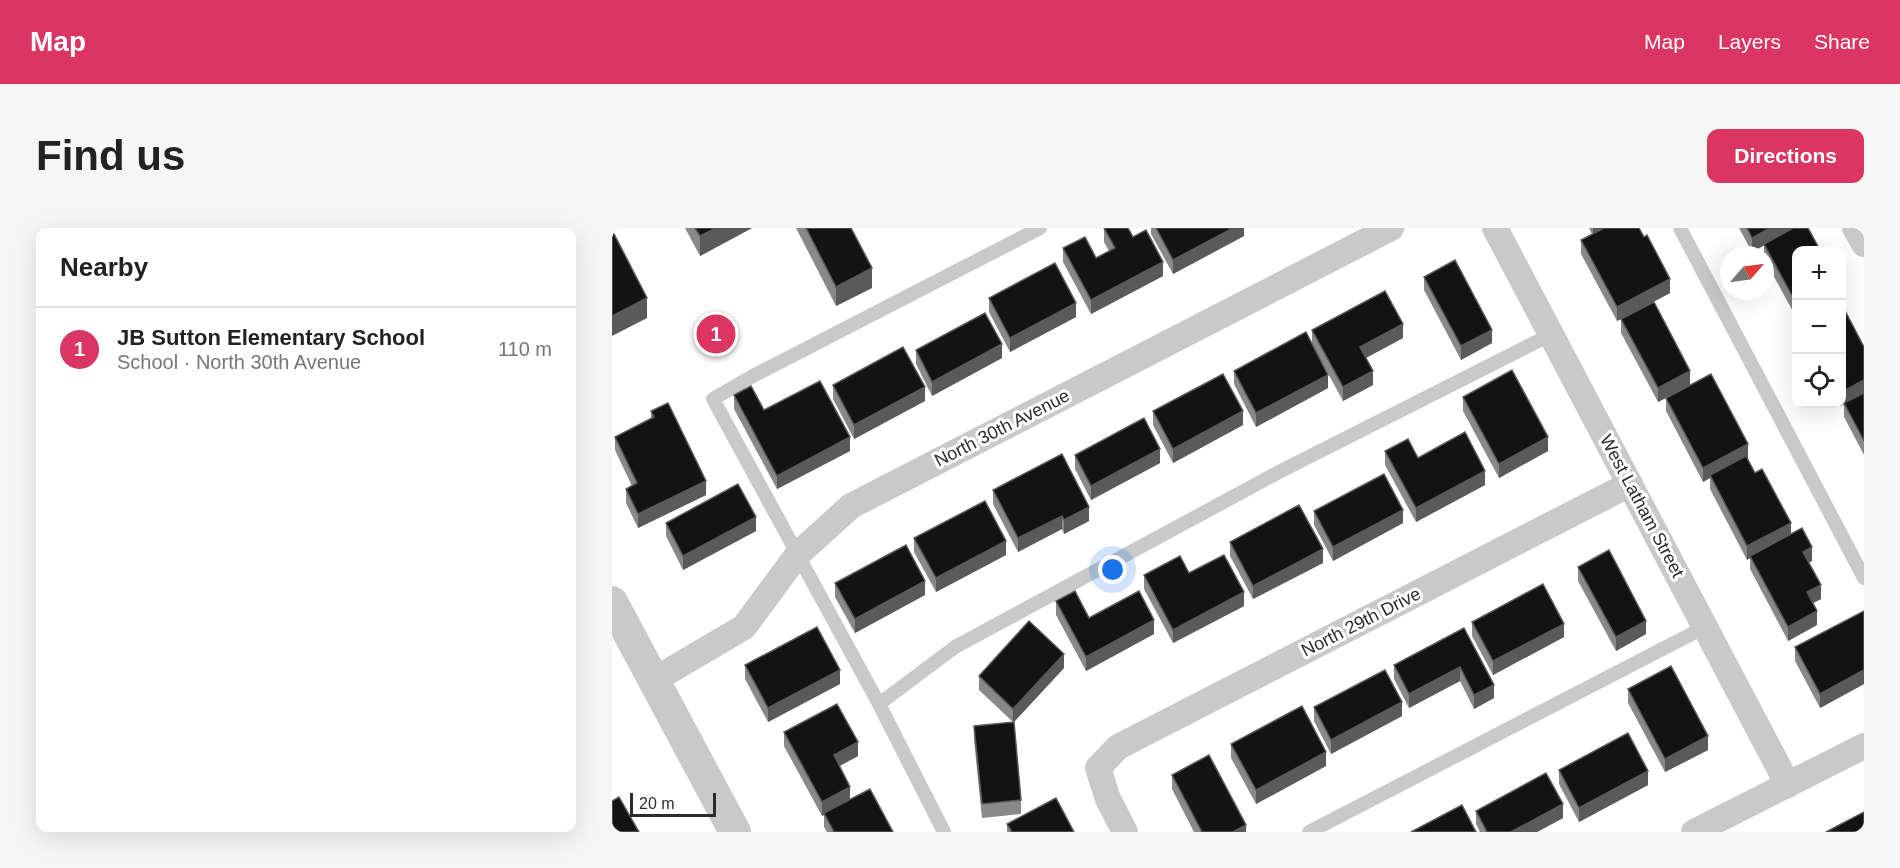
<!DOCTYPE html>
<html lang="en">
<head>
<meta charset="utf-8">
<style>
  :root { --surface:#fff; --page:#f6f6f6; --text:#222; --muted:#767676; --line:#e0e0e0; --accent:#db3661 }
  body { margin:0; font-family:Helvetica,sans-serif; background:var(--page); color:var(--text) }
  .controls { position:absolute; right:18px; top:18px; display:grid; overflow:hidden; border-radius:12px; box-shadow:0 6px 24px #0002 }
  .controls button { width:54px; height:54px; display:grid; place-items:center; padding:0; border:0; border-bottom:2px solid var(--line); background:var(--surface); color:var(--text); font:30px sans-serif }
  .compass { position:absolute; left:1108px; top:18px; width:54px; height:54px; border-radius:50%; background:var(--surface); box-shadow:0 6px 24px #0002; rotate:62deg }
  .scale { position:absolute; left:18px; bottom:15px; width:86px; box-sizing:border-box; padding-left:6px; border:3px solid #2c2c2c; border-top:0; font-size:16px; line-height:21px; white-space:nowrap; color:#2c2c2c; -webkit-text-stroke:4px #fff; paint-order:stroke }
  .you { position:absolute; left:501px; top:342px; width:21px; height:21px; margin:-15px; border:4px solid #fff; border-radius:50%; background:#1a73e8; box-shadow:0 0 0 9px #1a73e833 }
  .badge { display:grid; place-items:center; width:39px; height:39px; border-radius:50%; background:var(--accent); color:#fff; font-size:20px; font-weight:700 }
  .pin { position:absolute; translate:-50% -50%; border:3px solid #fff; box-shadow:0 2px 6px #0006 }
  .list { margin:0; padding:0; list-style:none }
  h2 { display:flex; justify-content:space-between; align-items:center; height:78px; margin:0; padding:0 24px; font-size:26px }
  h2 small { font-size:20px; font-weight:400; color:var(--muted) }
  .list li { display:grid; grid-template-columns:39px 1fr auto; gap:18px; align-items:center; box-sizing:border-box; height:84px; padding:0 24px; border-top:2px solid var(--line) }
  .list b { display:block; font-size:22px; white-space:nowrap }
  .list p { margin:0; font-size:20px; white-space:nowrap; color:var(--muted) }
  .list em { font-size:20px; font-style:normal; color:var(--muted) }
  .icon { flex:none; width:33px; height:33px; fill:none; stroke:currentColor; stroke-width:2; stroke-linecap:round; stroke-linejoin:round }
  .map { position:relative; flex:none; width:1252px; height:604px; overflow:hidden; border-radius:12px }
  header { display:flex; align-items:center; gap:36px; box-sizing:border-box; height:84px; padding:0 30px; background:var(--accent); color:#fff }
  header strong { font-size:28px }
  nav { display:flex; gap:33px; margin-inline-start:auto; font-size:21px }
  .intro { display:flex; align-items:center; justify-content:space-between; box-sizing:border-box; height:144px; padding:0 36px }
  h1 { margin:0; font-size:42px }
  .button { padding:15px 27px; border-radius:12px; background:var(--accent); color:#fff; font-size:21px; font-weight:700 }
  main { display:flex; gap:36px; padding:0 36px }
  aside { flex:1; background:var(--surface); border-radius:12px; box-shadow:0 6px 24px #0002 }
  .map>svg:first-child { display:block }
</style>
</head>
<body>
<header>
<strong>Map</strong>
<nav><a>Map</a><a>Layers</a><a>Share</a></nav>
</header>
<div class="intro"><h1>Find us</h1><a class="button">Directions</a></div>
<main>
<aside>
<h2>Nearby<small></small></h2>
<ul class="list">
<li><span class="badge">1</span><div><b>JB Sutton Elementary School</b><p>School · North 30th Avenue</p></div><em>110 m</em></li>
</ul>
</aside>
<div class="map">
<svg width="1252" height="604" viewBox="0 0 1252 604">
  <rect width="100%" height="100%" fill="#fff"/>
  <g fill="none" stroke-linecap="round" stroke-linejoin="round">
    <g stroke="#c9c9c9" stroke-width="14">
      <path d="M 1068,0 L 1252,350"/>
      <path d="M 267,476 L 101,171 L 139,149 L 428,0"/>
      <path d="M 332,604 L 267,476 L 343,419 L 667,244 L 940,106"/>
      <path d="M 697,604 L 1093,399"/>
    </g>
    <g stroke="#c9c9c9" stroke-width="26">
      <path d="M 883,0 L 1176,557"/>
      <path d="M 1243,0 L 1252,16"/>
      <path d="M 42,452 L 132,399 L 186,326 L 239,278 L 779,0"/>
      <path d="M 513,604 L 496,571 L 486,540 L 506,519 L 1018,256"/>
      <path d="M 1082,604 L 1252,518"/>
    </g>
    <path stroke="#c9c9c9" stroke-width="32" d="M 0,374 L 123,604"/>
  </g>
  <g fill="#898989">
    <path d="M 73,0 L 140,0 L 88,28 Z"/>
    <path d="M 184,0 L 239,0 L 260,60 L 224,78 Z"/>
    <path d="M 492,0 L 521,9 L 551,48 L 479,86 L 451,34 L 451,20 L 484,30 L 497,23 L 492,14 Z"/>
    <path d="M 539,0 L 632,0 L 632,8 L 561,46 L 539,6 Z"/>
    <path d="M 977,0 L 1027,0 L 1058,65 L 1005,93 L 969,26 L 969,12 L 980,6 Z"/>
    <path d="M 1127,0 L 1196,0 L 1185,22 L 1185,91 L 1153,32 L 1153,27 L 1152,27 L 1152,17 L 1140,24 Z"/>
    <path d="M 812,49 L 880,115 L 849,132 L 812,62 Z"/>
    <path d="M 377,70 L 464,89 L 398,124 L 377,84 Z"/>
    <path d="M 1009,91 L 1078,157 L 1136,230 L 1135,230 L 1143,245 L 1179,306 L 1200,333 L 1197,335 L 1209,371 L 1201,375 L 1205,397 L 1176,413 L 1138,341 L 1138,330 L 1135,332 L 1098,261 L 1098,250 L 1091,254 L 1054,183 L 1054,170 L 1046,174 L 1009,105 Z"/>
    <path d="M 700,102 L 791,110 L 754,130 L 761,157 L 731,173 L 700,116 Z"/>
    <path d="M 1252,119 L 1252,227 L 1232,189 L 1232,176 L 1227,179 L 1226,176 L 1230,176 Z"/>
    <path d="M 304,122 L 390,130 L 320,168 L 304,136 Z"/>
    <path d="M 622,143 L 716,160 L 644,199 L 622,156 Z"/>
    <path d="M 221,157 L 313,173 L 242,211 L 221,171 Z"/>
    <path d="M 122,167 L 152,182 L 238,223 L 165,261 L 122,181 Z"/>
    <path d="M 851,169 L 936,223 L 887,250 L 851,183 Z"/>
    <path d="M 39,183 L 94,267 L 26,300 L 14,275 L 14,261 L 20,258 L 3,222 L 3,209 L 39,191 Z"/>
    <path d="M 541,183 L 631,197 L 561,235 L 541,197 Z"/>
    <path d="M 773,223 L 806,230 L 873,257 L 804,294 L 773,237 Z"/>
    <path d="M 463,227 L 548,235 L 479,272 L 463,241 Z"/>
    <path d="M 381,262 L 477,293 L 452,306 L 450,301 L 406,324 L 381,276 Z"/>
    <path d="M 702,283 L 791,295 L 721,333 L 702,297 Z"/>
    <path d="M 54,295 L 144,303 L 71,342 L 54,308 Z"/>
    <path d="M 302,310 L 394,327 L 324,364 L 302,324 Z"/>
    <path d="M 618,314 L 711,335 L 641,371 L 618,328 Z"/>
    <path d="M 966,339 L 1034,406 L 1004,423 L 966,353 Z"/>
    <path d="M 577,345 L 632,378 L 561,415 L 532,361 L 532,347 Z"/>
    <path d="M 223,355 L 313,367 L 243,405 L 223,369 Z"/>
    <path d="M 444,373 L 477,390 L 542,406 L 474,443 L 444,387 Z"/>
    <path d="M 1252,383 L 1252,456 L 1208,480 L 1183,433 L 1183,419 Z"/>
    <path d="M 860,394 L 952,409 L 881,447 L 860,408 Z"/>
    <path d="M 852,400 L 882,470 L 862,481 L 848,453 L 797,480 L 782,451 L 782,437 Z"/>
    <path d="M 133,437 L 228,456 L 156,494 L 133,451 Z"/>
    <path d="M 452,440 L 402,494 L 409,572 L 409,586 L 370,590 L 362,512 L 362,498 L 401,494 L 367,462 L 367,448 Z"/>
    <path d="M 1016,461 L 1096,522 L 1053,544 L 1016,475 Z"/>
    <path d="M 702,479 L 790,488 L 719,526 L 702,493 Z"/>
    <path d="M 172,504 L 246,528 L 227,538 L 238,571 L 281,604 L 215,604 L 212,599 L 212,587 L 210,588 L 172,518 Z"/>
    <path d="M 619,516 L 714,538 L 644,576 L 619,530 Z"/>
    <path d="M 947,542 L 1036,557 L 967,594 L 947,556 Z"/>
    <path d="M 560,547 L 634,604 L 582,604 L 560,561 Z"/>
    <path d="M 864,583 L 951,590 L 925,604 L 868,604 L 864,596 Z"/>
    <path d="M 395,596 L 462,604 L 395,604 Z"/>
  </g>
  <g fill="#5a5a5a">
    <path d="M 104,0 L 140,0 L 88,28 L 88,8 Z"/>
    <path d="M 621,0 L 632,0 L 632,8 L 561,46 L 561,32 Z"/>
    <path d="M 981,0 L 997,0 L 981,9 Z"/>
    <path d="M 1158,0 L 1181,0 L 1181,2 L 1140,24 L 1140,10 Z"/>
    <path d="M 551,34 L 551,48 L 479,86 L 479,72 Z"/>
    <path d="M 260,40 L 260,60 L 224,78 L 224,59 Z"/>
    <path d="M 1058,51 L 1058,65 L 1005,93 L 1005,79 Z"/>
    <path d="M 35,70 L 35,90 L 0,108 L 0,88 Z"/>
    <path d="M 464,75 L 464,89 L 398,124 L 398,110 Z"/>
    <path d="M 791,96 L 791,110 L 748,133 L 748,119 Z"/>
    <path d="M 880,102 L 880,115 L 849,132 L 849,118 Z"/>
    <path d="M 390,116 L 390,130 L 320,168 L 320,154 Z"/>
    <path d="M 761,143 L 761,157 L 731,173 L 731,159 Z"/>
    <path d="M 1078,143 L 1078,157 L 1046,174 L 1046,160 Z"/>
    <path d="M 716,147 L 716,160 L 644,199 L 644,185 Z"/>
    <path d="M 1252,152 L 1252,166 L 1227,179 L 1227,176 L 1230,176 L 1230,164 Z"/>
    <path d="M 313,159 L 313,173 L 242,211 L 242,197 Z"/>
    <path d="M 631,183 L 631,197 L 561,235 L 561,221 Z"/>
    <path d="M 238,209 L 238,223 L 165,261 L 165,248 Z"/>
    <path d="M 936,209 L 936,223 L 887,250 L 887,236 Z"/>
    <path d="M 1136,216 L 1136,230 L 1100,249 L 1098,247 L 1098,250 L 1091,254 L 1091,240 Z"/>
    <path d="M 548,221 L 548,235 L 479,272 L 479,258 Z"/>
    <path d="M 873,243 L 873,257 L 804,294 L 804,280 Z"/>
    <path d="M 94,253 L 94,267 L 26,300 L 26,286 Z"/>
    <path d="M 477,279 L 477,293 L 452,306 L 452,292 Z"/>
    <path d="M 791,282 L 791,295 L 721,333 L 721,319 Z"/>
    <path d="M 450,288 L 450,301 L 406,324 L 406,310 Z"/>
    <path d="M 144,289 L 144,303 L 71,342 L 71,328 Z"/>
    <path d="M 1179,295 L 1179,309 L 1138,328 L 1138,330 L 1135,332 L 1135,318 Z"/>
    <path d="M 394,313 L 394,327 L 324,364 L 324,350 Z"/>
    <path d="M 1200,319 L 1200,333 L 1191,338 L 1191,324 Z"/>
    <path d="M 711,321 L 711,335 L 641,371 L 641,358 Z"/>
    <path d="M 313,353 L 313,367 L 243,405 L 243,391 Z"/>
    <path d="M 1209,357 L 1209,371 L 1195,378 L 1195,364 Z"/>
    <path d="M 632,364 L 632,378 L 561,415 L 561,402 Z"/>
    <path d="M 1205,383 L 1205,397 L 1176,413 L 1176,399 Z"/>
    <path d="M 542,392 L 542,406 L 474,443 L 474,429 Z"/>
    <path d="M 1034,393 L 1034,406 L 1004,423 L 1004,409 Z"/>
    <path d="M 952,396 L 952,409 L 881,447 L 881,433 Z"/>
    <path d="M 452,426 L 452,440 L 401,495 L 401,481 Z"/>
    <path d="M 848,439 L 848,453 L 797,480 L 797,466 Z"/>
    <path d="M 228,442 L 228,456 L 156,494 L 156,480 Z"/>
    <path d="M 1252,442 L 1252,456 L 1208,480 L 1208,466 Z"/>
    <path d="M 882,457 L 882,470 L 862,481 L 862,467 Z"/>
    <path d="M 790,474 L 790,488 L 719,526 L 719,512 Z"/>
    <path d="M 1096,508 L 1096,522 L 1053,544 L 1053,531 Z"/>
    <path d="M 246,514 L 246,528 L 222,541 L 222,527 Z"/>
    <path d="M 714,524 L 714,538 L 644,576 L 644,562 Z"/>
    <path d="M 1036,543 L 1036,557 L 967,594 L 967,580 Z"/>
    <path d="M 238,559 L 238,573 L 210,588 L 210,574 Z"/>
    <path d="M 951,576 L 951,590 L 925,604 L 899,604 Z"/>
    <path d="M 634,597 L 634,604 L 621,604 Z"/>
  </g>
  <g fill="#131313" stroke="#5a5a5a" stroke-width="1.5">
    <path d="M 83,0 L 104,0 L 88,8 Z"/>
    <path d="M 194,0 L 239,0 L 260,40 L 224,59 Z"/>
    <path d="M 492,0 L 516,0 L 521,9 L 534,2 L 551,34 L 479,72 L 451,20 L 473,9 L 484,30 L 503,20 Z"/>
    <path d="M 544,0 L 621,0 L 561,32 Z"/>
    <path d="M 992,0 L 1027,0 L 1032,9 L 1035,7 L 1058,51 L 1005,79 L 969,12 Z"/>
    <path d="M 1135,0 L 1158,0 L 1140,10 Z"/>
    <path d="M 1181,0 L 1196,0 L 1208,22 L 1185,22 L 1185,77 L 1152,16 Z"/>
    <path d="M 0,2 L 35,70 L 0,88 Z"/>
    <path d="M 843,32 L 880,102 L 849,118 L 812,49 Z"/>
    <path d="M 443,35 L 464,75 L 398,110 L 377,70 Z"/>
    <path d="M 773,63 L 791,96 L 748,119 L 761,143 L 731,159 L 700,102 Z"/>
    <path d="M 1042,74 L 1078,143 L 1046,160 L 1009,91 Z"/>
    <path d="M 1230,77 L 1252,119 L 1252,152 L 1230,164 Z"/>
    <path d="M 373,85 L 390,116 L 320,154 L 304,122 Z"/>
    <path d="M 694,104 L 716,147 L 644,185 L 622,143 Z"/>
    <path d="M 291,119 L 313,159 L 242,197 L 221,157 Z"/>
    <path d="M 900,142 L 936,209 L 887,236 L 851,169 Z"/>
    <path d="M 611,146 L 631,183 L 561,221 L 541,183 Z"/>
    <path d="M 1099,146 L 1136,216 L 1091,240 L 1054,170 Z"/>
    <path d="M 208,153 L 238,209 L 165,248 L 122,167 L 139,158 L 152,182 Z"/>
    <path d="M 1252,165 L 1252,213 L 1232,175 Z"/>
    <path d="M 56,175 L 94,253 L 26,286 L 14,261 L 25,255 L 3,209 L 42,189 L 39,183 Z"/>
    <path d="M 532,190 L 548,221 L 479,258 L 463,227 Z"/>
    <path d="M 853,204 L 873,243 L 804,280 L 773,223 L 796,211 L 806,230 Z"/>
    <path d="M 450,226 L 477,279 L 452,292 L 450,288 L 406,310 L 381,262 Z"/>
    <path d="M 1134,228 L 1143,245 L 1150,241 L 1179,295 L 1135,318 L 1098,247 Z"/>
    <path d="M 772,246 L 791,282 L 721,319 L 702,283 Z"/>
    <path d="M 126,256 L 144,289 L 71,328 L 54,295 Z"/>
    <path d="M 373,273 L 394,313 L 324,350 L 302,310 Z"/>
    <path d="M 687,277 L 711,321 L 641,358 L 618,314 Z"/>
    <path d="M 1190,300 L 1200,319 L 1191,324 L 1209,357 L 1195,364 L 1205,383 L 1176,399 L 1138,328 Z"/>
    <path d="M 294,317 L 313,353 L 243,391 L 223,355 Z"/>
    <path d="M 997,322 L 1034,393 L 1004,409 L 966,339 Z"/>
    <path d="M 612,327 L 632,364 L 561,402 L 532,347 L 568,328 L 577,345 Z"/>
    <path d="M 931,356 L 952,396 L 881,433 L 860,394 Z"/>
    <path d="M 463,363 L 477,390 L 527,363 L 542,392 L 474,429 L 444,373 Z"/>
    <path d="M 1252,383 L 1252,442 L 1208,466 L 1183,419 Z"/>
    <path d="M 417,393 L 452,426 L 401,481 L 367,448 Z"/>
    <path d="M 205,399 L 228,442 L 156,480 L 133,437 Z"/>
    <path d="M 852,400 L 882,457 L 862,467 L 848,439 L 797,466 L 782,437 Z"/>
    <path d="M 1059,438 L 1096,508 L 1053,531 L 1016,461 Z"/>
    <path d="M 773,442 L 790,474 L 719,512 L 702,479 Z"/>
    <path d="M 225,476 L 246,514 L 222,527 L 238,559 L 210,574 L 172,504 Z"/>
    <path d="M 690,478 L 714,524 L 644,562 L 619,516 Z"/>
    <path d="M 402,494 L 409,572 L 370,576 L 362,498 Z"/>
    <path d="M 1016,505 L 1036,543 L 967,580 L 947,542 Z"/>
    <path d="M 597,527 L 634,597 L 621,604 L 590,604 L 560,547 Z"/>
    <path d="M 934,545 L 951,576 L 899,604 L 875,604 L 864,583 Z"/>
    <path d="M 258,561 L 281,604 L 222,604 L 212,585 Z"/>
    <path d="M 7,569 L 27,604 L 0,604 L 0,573 Z"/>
    <path d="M 444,570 L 462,604 L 400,604 L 395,596 Z"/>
    <path d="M 850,577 L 864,604 L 799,604 Z"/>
    <path d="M 1252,584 L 1252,604 L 1214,604 Z"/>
  </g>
  <g text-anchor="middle" stroke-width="6" stroke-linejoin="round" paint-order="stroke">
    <g font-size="18" fill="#2c2c2c" stroke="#fff">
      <text transform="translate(390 200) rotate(-27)" y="6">North 30th Avenue</text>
      <text transform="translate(1030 278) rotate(62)" y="6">West Latham Street</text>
      <text transform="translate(749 394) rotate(-27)" y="6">North 29th Drive</text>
    </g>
  </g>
</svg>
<div class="controls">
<button>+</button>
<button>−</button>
<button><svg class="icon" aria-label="locate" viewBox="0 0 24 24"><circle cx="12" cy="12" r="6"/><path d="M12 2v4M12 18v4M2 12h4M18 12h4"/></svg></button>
</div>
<svg class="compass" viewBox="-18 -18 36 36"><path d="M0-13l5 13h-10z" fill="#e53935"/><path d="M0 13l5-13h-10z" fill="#767676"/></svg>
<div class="scale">20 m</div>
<div class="you"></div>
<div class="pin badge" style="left:104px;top:106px">1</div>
</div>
</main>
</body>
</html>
